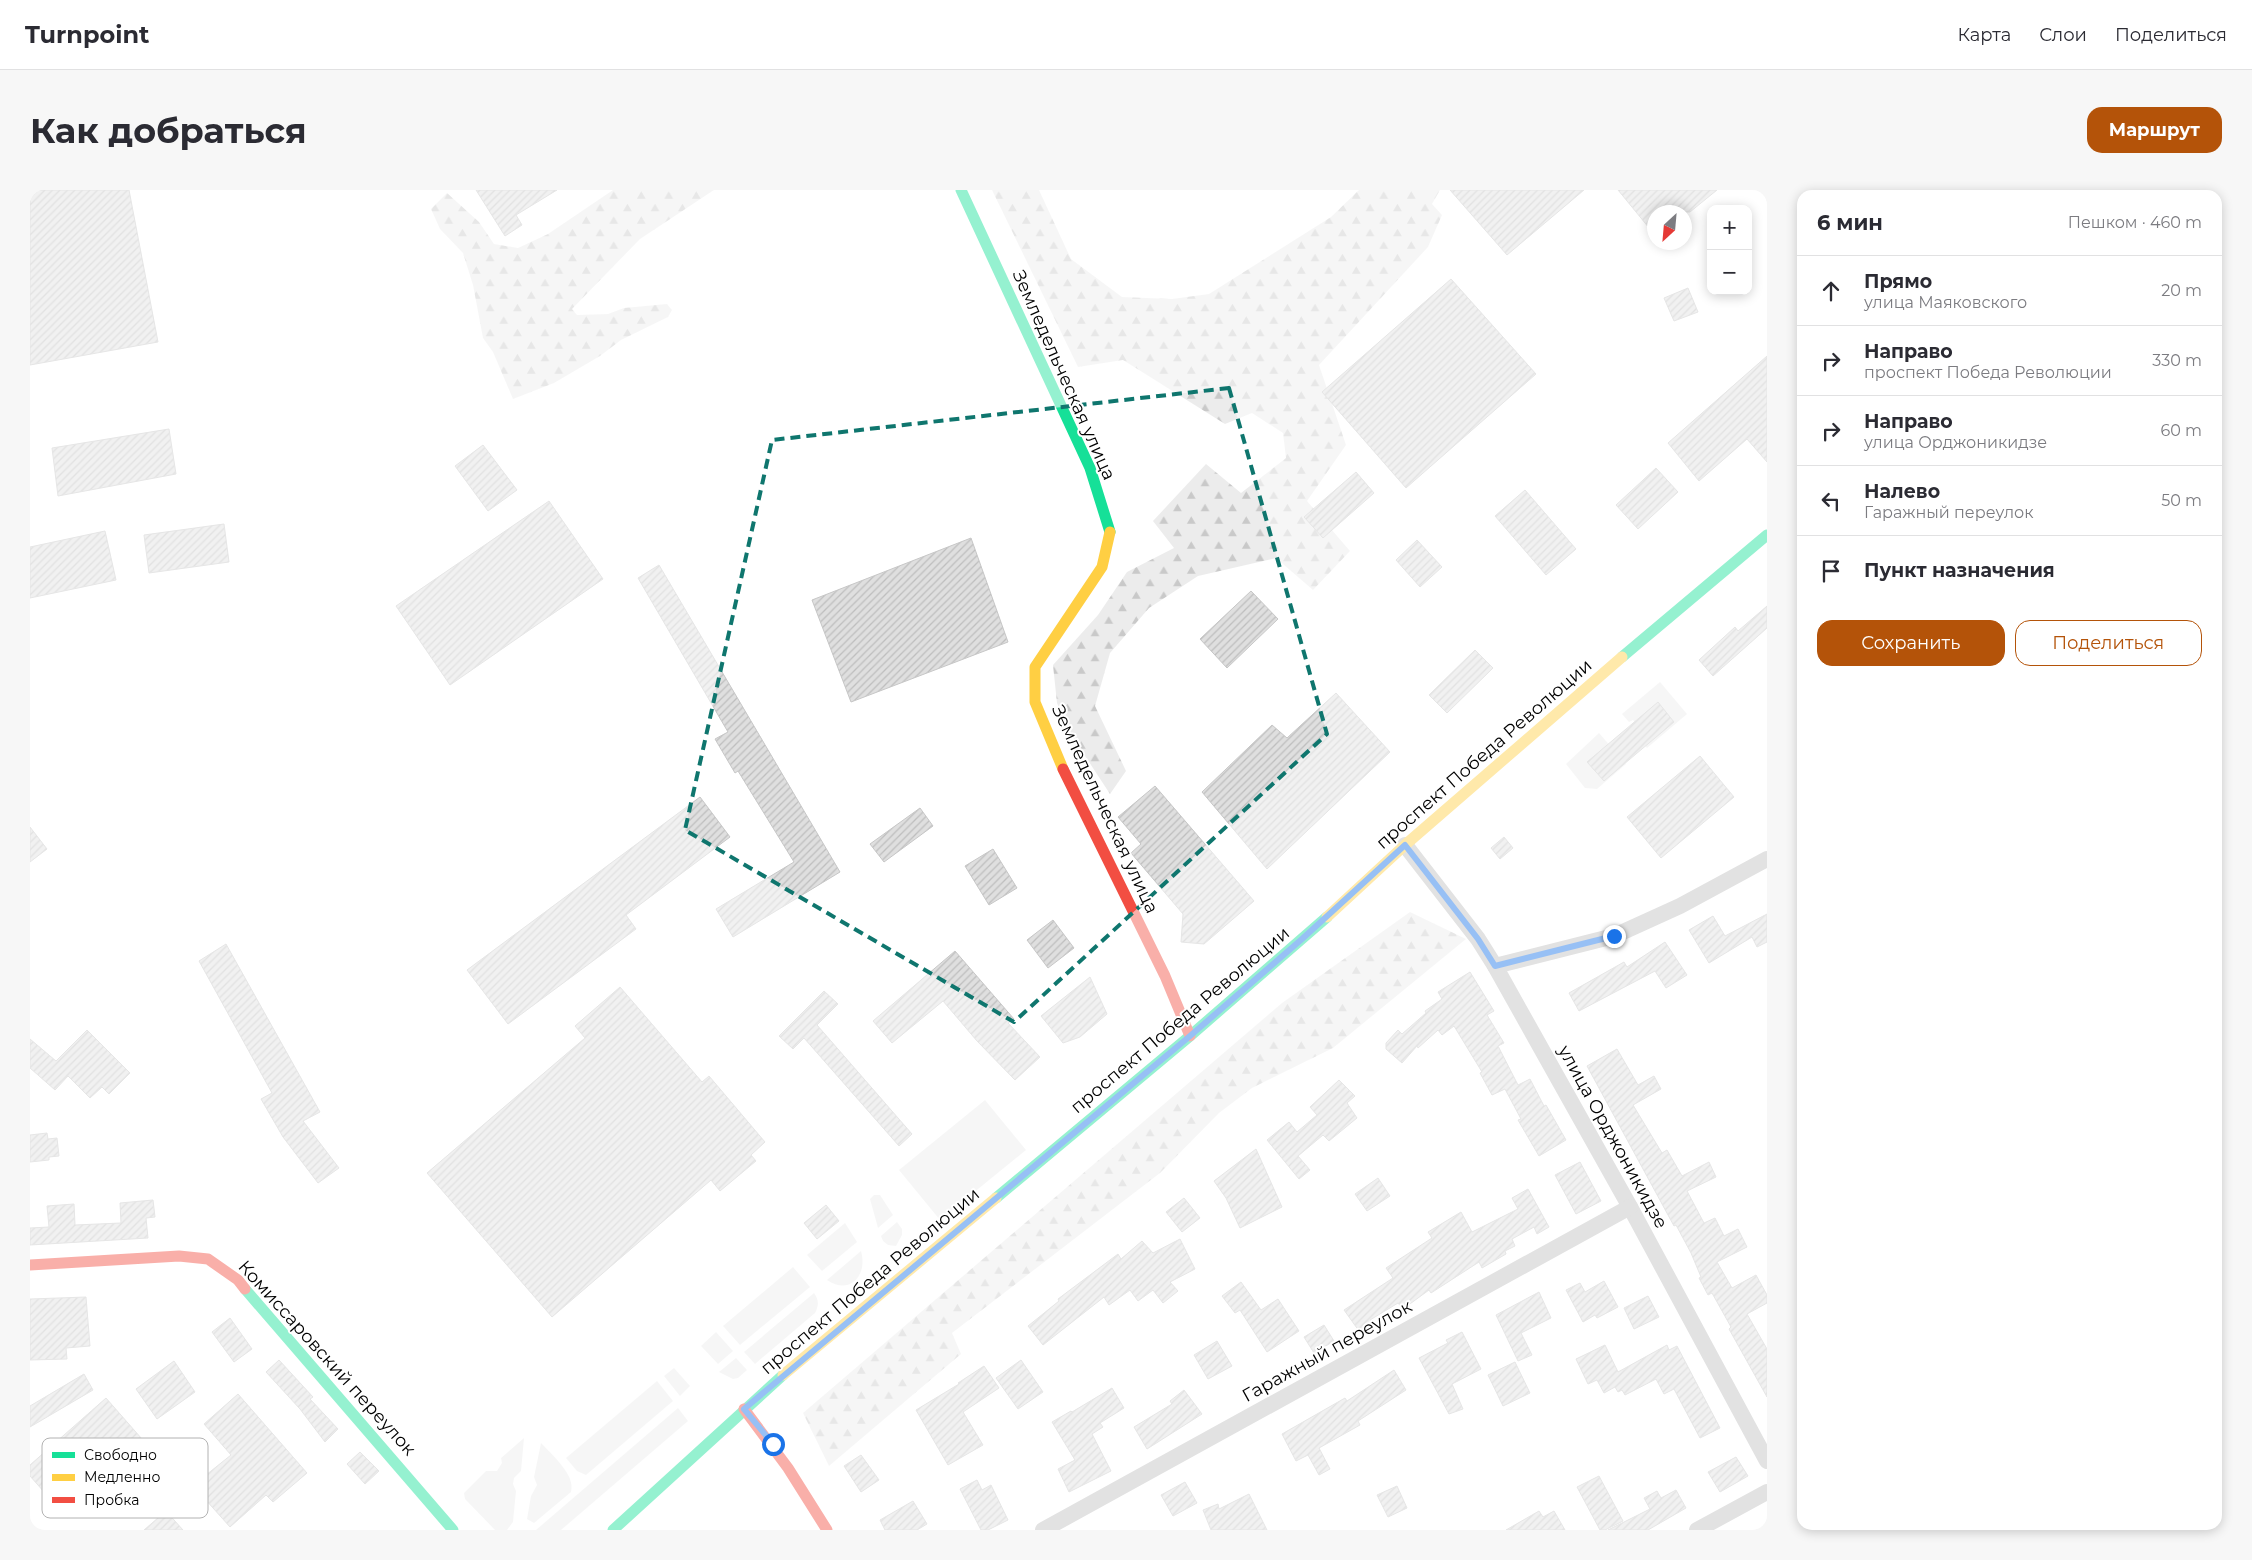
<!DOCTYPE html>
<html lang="ru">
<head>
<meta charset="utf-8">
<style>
  :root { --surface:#fff; --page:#f7f7f7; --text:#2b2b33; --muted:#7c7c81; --line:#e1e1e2; --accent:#b45309 }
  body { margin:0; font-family:Montserrat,sans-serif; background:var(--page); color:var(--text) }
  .controls { position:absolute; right:15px; top:15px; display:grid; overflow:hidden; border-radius:10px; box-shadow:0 2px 12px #0003 }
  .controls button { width:45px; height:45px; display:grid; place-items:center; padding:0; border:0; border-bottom:1px solid var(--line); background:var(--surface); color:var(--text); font:25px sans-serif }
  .compass { position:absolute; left:1617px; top:15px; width:45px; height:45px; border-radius:50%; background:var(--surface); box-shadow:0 2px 12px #0003; rotate:206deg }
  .stop { position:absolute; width:15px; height:15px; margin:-11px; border:4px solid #1a73e8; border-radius:50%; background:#fff }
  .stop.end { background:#1a73e8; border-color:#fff; box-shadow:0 1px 5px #0008 }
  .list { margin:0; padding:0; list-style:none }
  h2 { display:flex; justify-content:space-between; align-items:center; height:65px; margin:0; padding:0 20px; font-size:21px }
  h2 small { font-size:16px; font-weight:400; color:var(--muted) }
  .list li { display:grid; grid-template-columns:32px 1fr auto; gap:15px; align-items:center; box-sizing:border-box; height:70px; padding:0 20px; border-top:1px solid var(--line) }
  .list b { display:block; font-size:19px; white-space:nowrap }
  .list p { margin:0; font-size:16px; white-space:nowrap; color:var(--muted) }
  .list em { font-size:16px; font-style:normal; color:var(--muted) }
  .actions { display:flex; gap:10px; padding:15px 20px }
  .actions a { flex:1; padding:11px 0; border:1px solid var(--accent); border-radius:15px; text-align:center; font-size:18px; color:var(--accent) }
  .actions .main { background:var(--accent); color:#fff }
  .icon { flex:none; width:28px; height:28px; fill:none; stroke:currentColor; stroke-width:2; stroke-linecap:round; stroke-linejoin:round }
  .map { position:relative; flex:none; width:1737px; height:1340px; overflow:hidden; border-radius:15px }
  header { display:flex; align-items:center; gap:30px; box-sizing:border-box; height:70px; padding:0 25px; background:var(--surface); border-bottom:1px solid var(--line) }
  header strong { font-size:24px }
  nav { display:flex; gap:28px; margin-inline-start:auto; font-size:18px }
  .intro { display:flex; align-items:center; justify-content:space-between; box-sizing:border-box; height:120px; padding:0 30px }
  h1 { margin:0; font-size:35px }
  .button { padding:12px 22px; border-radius:15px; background:var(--accent); color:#fff; font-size:18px; font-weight:700 }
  main { display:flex; gap:30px; padding:0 30px }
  aside { flex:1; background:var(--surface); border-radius:15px; box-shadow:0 2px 12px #0003 }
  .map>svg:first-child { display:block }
</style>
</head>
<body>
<header>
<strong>Turnpoint</strong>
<nav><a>Карта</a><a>Слои</a><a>Поделиться</a></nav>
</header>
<div class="intro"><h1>Как добраться</h1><a class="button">Маршрут</a></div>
<main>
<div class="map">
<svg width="1737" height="1340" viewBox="0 0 1737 1340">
  <defs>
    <pattern id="forest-firs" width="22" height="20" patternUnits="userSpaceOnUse" patternTransform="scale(1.25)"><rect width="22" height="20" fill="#ececec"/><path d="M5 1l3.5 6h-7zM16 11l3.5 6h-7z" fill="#c9c9c9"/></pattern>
    <pattern id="building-hatch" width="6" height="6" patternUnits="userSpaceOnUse" patternTransform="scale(1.25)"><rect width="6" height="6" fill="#dfdfdf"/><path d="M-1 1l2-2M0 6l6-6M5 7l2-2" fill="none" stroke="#bebebe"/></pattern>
  </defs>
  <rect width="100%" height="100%" fill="#fff"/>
  <g fill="#ececec">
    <path d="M 1630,492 L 1657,524 L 1617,558 L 1608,547 L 1613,542 L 1603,530 L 1599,532 L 1592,524 Z"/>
    <path d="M 1569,543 L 1596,574 L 1567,599 L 1555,598 L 1536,574 Z"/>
    <path d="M 955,910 L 996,960 L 910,1030 L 869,980 Z"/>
    <path d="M 844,1005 L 850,1005 L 863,1025 L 848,1038 L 840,1009 Z"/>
    <path d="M 867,1032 L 872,1039 L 872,1045 L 866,1056 L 858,1055 L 853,1051 L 851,1046 Z"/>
    <path d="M 815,1033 L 827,1052 L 792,1081 L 777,1065 Z"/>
    <path d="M 831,1061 C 838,1085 820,1106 797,1090 Z"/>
    <path d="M 763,1077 L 780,1097 L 710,1155 L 693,1136 Z"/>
    <path d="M 784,1103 C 789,1110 789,1115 785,1123 L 725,1174 L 714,1162 Z"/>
    <path d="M 686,1142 L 703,1161 L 688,1174 L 671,1156 Z"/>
    <path d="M 706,1168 L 717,1180 L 708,1188 L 703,1189 L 689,1182 Z"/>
    <path d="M 644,1178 L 660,1196 L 650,1206 L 634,1186 Z"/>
    <path d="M 627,1191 L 643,1211 L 556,1285 L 547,1281 L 536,1268 Z"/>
    <path d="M 648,1218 L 658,1231 L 531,1340 L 506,1340 Z"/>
    <path d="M 494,1248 L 491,1281 L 484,1288 L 483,1294 L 486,1301 L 483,1332 L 477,1340 L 465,1340 L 435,1309 L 434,1303 L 456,1281 L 467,1281 L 472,1273 L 471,1268 Z"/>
    <path d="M 511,1253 C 522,1265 546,1285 541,1302 L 504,1333 L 497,1329 L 501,1306 L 507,1295 L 504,1287 Z"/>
  </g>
  <g fill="url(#forest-firs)">
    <path d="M 583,0 L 684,0 L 610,49 L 542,119 L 547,125 L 578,124 L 594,118 L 637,114 L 642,120 L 638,127 L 591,150 L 570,166 L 524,193 L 483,209 L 463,162 L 453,148 L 443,95 L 433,63 L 410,39 L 401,19 L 417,3 L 449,32 L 464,54 L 488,58 L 518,44 Z"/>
    <path d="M 962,0 L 1009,0 L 1041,69 L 1092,107 L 1142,109 L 1179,104 L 1301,27 L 1329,0 L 1410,0 L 1402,14 L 1412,25 L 1398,57 L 1289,175 L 1316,255 L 1277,311 L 1320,361 L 1283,400 L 1246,368 L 1168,386 L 1119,418 L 1080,463 L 1065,516 L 1096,581 L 1080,604 L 1044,549 L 1027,513 L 1023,475 L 1068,425 L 1097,382 L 1144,358 L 1123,331 L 1176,274 L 1211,303 L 1256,268 L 1253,243 L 1222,223 L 1195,234 L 1093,170 L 1048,177 Z"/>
    <path d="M 1380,722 L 1436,749 L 1303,858 L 1222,898 L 1189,923 L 1130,983 L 922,1143 L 931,1164 L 799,1276 L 773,1223 L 1252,813 Z"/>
  </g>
  <g fill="url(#building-hatch)" stroke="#c7c7c7">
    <path d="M 0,0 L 99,0 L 128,152 L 0,175 Z"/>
    <path d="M 446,0 L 527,0 L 486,25 L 492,35 L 475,46 Z"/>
    <path d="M 1420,0 L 1554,0 L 1477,65 Z"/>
    <path d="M 1588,0 L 1687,0 L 1660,22 L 1624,22 L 1624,44 Z"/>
    <path d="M 1421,89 L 1506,184 L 1376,298 L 1292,202 Z"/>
    <path d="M 1658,98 L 1668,122 L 1644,131 L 1634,108 Z"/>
    <path d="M 1737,166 L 1737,272 L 1717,249 L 1669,291 L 1638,253 Z"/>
    <path d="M 139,239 L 146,284 L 28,306 L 22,258 Z"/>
    <path d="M 453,255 L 487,300 L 458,321 L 425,276 Z"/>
    <path d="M 1626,278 L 1648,302 L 1608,339 L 1586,315 Z"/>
    <path d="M 1326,282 L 1344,303 L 1293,348 L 1274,327 Z"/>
    <path d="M 1495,300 L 1546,359 L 1516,385 L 1465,326 Z"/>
    <path d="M 519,311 L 573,389 L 420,495 L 366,416 Z"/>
    <path d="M 194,334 L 199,372 L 119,383 L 114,345 Z"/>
    <path d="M 75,341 L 86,390 L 0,408 L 0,357 Z"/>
    <path d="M 941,348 L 978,452 L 821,512 L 782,410 Z"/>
    <path d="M 1387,350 L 1412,377 L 1390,397 L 1366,370 Z"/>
    <path d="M 629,375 L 810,682 L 703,747 L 686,719 L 764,672 L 708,581 L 705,583 L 685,549 L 698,542 L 608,388 Z"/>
    <path d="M 1221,401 L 1248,429 L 1197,478 L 1170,449 Z"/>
    <path d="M 1737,416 L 1737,438 L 1683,486 L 1669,470 L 1705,437 L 1708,441 Z"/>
    <path d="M 1445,460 L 1463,478 L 1417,523 L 1399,505 Z"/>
    <path d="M 1306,503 L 1360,562 L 1237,679 L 1172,602 L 1242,535 L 1257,548 Z"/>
    <path d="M 1628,512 L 1644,532 L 1574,591 L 1557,572 Z"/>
    <path d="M 1670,566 L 1704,607 L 1631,668 L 1597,627 Z"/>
    <path d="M 1125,596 L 1224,711 L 1174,754 L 1151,752 L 1153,724 L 1101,663 L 1111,654 L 1088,627 Z"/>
    <path d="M 670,607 L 700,647 L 596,725 L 606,739 L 478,834 L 437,780 Z"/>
    <path d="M 890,618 L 903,636 L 854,672 L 840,654 Z"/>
    <path d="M 0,637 L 17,659 L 0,672 Z"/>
    <path d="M 1474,647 L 1483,658 L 1470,669 L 1461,658 Z"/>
    <path d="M 963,659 L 987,698 L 959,715 L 935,676 Z"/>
    <path d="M 1737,724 L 1737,752 L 1727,757 L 1722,747 L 1679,773 L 1659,740 L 1683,726 L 1695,746 Z"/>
    <path d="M 1023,730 L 1044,758 L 1018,778 L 997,750 Z"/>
    <path d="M 1635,752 L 1657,785 L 1636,798 L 1625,781 L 1549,821 L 1539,803 L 1594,772 L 1597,777 Z"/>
    <path d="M 196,754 L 290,922 L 273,931 L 309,978 L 288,993 L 253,947 L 231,909 L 242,903 L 169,771 Z"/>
    <path d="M 925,761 L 984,829 L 978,833 L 1010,867 L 985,890 L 947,851 L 913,811 L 862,853 L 843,831 Z"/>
    <path d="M 1440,782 L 1464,821 L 1457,825 L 1474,853 L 1468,856 L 1488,895 L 1500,889 L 1514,916 L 1516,915 L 1536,950 L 1509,966 L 1488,930 L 1491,929 L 1475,899 L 1462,905 L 1450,883 L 1452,882 L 1424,836 L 1412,845 L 1408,840 L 1388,858 L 1387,856 L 1372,873 L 1356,859 L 1356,853 L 1368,840 L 1372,844 L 1396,823 L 1395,821 L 1412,809 L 1408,802 Z"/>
    <path d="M 1060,787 L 1077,824 L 1050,847 L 1033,853 L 1011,826 Z"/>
    <path d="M 590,797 L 672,892 L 679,886 L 735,952 L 721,965 L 726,971 L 690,1001 L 681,990 L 522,1127 L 397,983 L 555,848 L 545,836 Z"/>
    <path d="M 794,801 L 808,814 L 787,835 L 882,944 L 869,956 L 774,848 L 763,859 L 749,846 Z"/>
    <path d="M 57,840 L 100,883 L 79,904 L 72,897 L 60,908 L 38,886 L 25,900 L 0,878 L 0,849 L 26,871 Z"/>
    <path d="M 1587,859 L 1608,895 L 1624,886 L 1631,899 L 1603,915 L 1632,963 L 1637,960 L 1652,986 L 1679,972 L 1686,987 L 1657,1001 L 1674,1033 L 1685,1028 L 1694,1046 L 1708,1039 L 1717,1057 L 1687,1072 L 1702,1098 L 1726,1085 L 1737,1105 L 1737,1113 L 1717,1124 L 1737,1159 L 1737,1207 L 1699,1139 L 1701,1137 L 1682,1103 L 1678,1105 L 1669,1088 L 1671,1087 L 1661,1063 L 1646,1035 L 1644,1036 L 1557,876 Z"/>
    <path d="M 1309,890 L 1325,906 L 1317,913 L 1327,928 L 1299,951 L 1293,945 L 1268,966 L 1280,980 L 1269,989 L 1237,950 L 1259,932 L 1267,942 L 1287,925 L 1280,917 Z"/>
    <path d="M 17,943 L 18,949 L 27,948 L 29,966 L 19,967 L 19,970 L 0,972 L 0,945 Z"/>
    <path d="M 1226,959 L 1252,1017 L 1210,1038 L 1196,1008 L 1184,991 Z"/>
    <path d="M 1550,972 L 1571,1011 L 1546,1024 L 1525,985 Z"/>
    <path d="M 1348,988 L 1360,1006 L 1337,1021 L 1325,1004 Z"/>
    <path d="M 1498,999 L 1519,1037 L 1507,1044 L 1504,1037 L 1482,1049 L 1485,1056 L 1475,1061 L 1476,1064 L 1452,1078 L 1449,1072 L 1401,1103 L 1399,1100 L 1373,1119 L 1368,1113 L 1340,1130 L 1342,1132 L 1329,1141 L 1314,1120 L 1363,1088 L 1356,1078 L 1402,1048 L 1398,1042 L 1431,1022 L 1442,1042 L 1488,1019 L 1482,1008 Z"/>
    <path d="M 1154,1008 L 1170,1028 L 1152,1042 L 1136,1022 Z"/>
    <path d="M 123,1010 L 125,1027 L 116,1028 L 118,1048 L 0,1055 L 0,1038 L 19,1037 L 17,1016 L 44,1014 L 45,1035 L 91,1033 L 90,1013 Z"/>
    <path d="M 796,1015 L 809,1031 L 787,1049 L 774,1033 Z"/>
    <path d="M 1150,1049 L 1165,1079 L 1140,1092 L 1148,1101 L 1133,1113 L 1123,1100 L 1108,1111 L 1100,1100 L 1079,1115 L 1074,1107 L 1013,1155 L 998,1136 L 1029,1111 L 1028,1109 L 1088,1064 L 1091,1069 L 1112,1051 L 1123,1063 Z"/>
    <path d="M 1574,1091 L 1588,1117 L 1567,1128 L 1565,1125 L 1553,1132 L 1536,1100 L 1550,1093 L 1555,1102 Z"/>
    <path d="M 1211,1092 L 1231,1120 L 1248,1109 L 1269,1141 L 1237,1162 L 1210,1120 L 1205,1123 L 1192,1106 Z"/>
    <path d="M 1509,1102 L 1521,1128 L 1491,1143 L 1502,1165 L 1488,1171 L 1466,1125 Z"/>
    <path d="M 1618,1106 L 1629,1127 L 1604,1139 L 1594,1118 Z"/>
    <path d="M 56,1107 L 60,1156 L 36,1158 L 37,1169 L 0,1170 L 0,1109 Z"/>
    <path d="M 200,1128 L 222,1159 L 204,1172 L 182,1142 Z"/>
    <path d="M 1294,1135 L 1304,1151 L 1284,1163 L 1274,1147 Z"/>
    <path d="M 1432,1142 L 1451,1179 L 1422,1194 L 1433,1219 L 1419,1224 L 1389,1168 L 1418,1153 L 1416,1150 Z"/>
    <path d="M 1187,1151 L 1202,1176 L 1178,1189 L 1164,1165 Z"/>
    <path d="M 1575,1155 L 1588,1182 L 1637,1155 L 1639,1160 L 1647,1156 L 1690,1238 L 1670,1248 L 1644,1199 L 1634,1204 L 1626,1189 L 1595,1205 L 1592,1200 L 1588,1202 L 1585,1197 L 1574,1203 L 1567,1190 L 1558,1194 L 1546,1169 Z"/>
    <path d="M 249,1170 L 283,1207 L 280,1209 L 308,1239 L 295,1252 L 270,1219 L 236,1182 Z"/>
    <path d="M 991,1170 L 1013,1202 L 988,1219 L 966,1188 Z"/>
    <path d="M 144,1171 L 165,1202 L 127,1229 L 106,1199 Z"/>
    <path d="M 1485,1172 L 1500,1203 L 1473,1216 L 1458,1185 Z"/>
    <path d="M 954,1176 L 969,1198 L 933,1222 L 953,1255 L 918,1275 L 886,1220 L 929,1194 L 928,1193 Z"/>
    <path d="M 1364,1180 L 1376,1200 L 1328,1231 L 1330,1235 L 1289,1258 L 1300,1279 L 1289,1285 L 1278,1265 L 1266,1271 L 1252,1244 L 1315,1208 L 1317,1211 Z"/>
    <path d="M 54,1184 L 63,1200 L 0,1237 L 0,1216 Z"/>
    <path d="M 1082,1198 L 1094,1218 L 1070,1233 L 1073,1237 L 1062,1244 L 1081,1281 L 1039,1302 L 1028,1279 L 1045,1270 L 1022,1232 L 1041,1221 L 1042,1222 Z"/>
    <path d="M 1154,1200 L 1172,1224 L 1117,1259 L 1104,1237 L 1142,1214 L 1140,1211 Z"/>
    <path d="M 208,1204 L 277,1283 L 243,1312 L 236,1305 L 200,1337 L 166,1299 L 174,1293 L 171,1289 L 201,1265 L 174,1234 Z"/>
    <path d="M 76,1208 L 119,1257 L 37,1328 L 0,1286 L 0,1275 Z"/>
    <path d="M 330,1262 L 349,1281 L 335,1294 L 317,1274 Z"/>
    <path d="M 831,1265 L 849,1290 L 831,1302 L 814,1276 Z"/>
    <path d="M 1706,1267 L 1718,1286 L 1690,1302 L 1678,1282 Z"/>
    <path d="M 1569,1286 L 1593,1331 L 1575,1340 L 1570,1340 L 1547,1297 Z"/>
    <path d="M 947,1290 L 952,1300 L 961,1295 L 978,1330 L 958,1340 L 951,1340 L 930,1299 Z"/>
    <path d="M 1155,1292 L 1167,1313 L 1143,1326 L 1131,1305 Z"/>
    <path d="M 1367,1296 L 1377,1318 L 1358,1327 L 1347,1305 Z"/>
    <path d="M 1646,1300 L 1656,1318 L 1618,1340 L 1578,1340 L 1620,1319 L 1614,1308 L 1627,1301 L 1631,1308 Z"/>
    <path d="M 1219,1304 L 1237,1340 L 1181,1340 L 1173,1320 L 1188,1314 L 1189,1319 Z"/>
    <path d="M 883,1311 L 897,1334 L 887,1340 L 855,1340 L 850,1330 Z"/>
    <path d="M 136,1321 L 153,1340 L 114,1340 Z"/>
    <path d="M 1509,1321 L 1513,1327 L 1524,1321 L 1535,1340 L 1476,1340 Z"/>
  </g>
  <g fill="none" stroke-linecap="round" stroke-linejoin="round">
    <g stroke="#bebebe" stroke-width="16">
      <path d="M 1375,655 L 1448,749 L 1465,776 L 1600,1017 L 1737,1271"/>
      <path d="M 1465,776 L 1584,746 L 1650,716 L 1737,669"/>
      <path d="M 1013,1340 L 1600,1017"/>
      <path d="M 1667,1340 L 1737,1302"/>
    </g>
    <g stroke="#16e098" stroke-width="11">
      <path d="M 931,0 L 1060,278 L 1080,342"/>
      <path d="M 1592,467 L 1737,345"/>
      <path d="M 966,1008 L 1160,846 L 1297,727"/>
      <path d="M 215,1099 L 423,1340"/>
      <path d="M 583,1340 L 753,1185"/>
    </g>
    <g stroke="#ffcf43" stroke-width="11">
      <path d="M 1033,579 L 1005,512 L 1005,477 L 1072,377 L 1080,342"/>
      <path d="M 1297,727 L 1375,655 L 1592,467"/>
      <path d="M 753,1185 L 966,1008"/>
    </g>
    <g stroke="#f24e42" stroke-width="11">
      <path d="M 1033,579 L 1135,786 L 1160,846"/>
      <path d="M 0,1075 L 149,1066 L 178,1069 L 208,1090 L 215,1099"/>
      <path d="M 714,1219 L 758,1278 L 797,1340"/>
    </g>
  </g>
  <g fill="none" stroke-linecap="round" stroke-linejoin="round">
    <path stroke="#1a73e8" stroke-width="6" d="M 743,1254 L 714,1219 L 1160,846 L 1272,749 L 1375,655 L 1448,749 L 1465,776 L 1584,746"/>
  </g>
  <path d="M0 0H1737V1340H0ZM 1199,198 L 1297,544 L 984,832 L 655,640 L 742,250 Z" fill="#fff" fill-opacity=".55" fill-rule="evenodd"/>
  <path fill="none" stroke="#0f766e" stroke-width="4" stroke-dasharray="10 6" stroke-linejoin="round" d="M 1199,198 L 1297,544 L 984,832 L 655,640 L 742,250 Z"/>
  <g text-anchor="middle" stroke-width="4" stroke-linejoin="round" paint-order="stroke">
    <g font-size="18" fill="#000" stroke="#fff">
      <text transform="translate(1034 185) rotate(66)" y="6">Земледельческая улица</text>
      <text transform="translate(1454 564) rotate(-41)" y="6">проспект Победа Революции</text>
      <text transform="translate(1075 619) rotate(65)" y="6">Земледельческая улица</text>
      <text transform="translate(1150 830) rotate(-40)" y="6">проспект Победа Революции</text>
      <text transform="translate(1583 947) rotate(61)" y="6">улица Орджоникидзе</text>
      <text transform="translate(840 1091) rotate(-40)" y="6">проспект Победа Революции</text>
      <text transform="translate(1297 1161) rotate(-29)" y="6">Гаражный переулок</text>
      <text transform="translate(297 1168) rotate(48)" y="6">Комиссаровский переулок</text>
    </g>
  </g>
  <rect x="12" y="1248" width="166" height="80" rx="8" fill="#fff" stroke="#b2b2b2" stroke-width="1"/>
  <rect x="22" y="1262" width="23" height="6" fill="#16e098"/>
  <rect x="22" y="1284" width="23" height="7" fill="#ffcf43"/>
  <rect x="22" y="1307" width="23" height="6" fill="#f24e42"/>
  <g font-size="14" fill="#000">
    <text x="54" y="1270">Свободно</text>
    <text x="54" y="1292">Медленно</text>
    <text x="54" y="1315">Пробка</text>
  </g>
</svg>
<div class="controls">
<button>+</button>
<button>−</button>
</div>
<svg class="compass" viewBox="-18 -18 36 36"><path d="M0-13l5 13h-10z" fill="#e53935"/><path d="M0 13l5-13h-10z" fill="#7c7c81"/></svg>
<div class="stop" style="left:743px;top:1254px"></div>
<div class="stop end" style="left:1584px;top:746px"></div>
</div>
<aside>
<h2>6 мин<small>Пешком · 460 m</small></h2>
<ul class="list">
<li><svg class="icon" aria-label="ahead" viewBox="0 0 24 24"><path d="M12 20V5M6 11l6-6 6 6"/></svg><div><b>Прямо</b><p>улица Маяковского</p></div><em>20 m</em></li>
<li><svg class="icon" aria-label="right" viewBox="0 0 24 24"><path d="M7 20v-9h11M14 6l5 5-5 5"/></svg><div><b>Направо</b><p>проспект Победа Революции</p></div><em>330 m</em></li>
<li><svg class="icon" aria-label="right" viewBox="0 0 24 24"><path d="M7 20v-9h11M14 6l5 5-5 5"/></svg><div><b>Направо</b><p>улица Орджоникидзе</p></div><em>60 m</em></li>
<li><svg class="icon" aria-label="left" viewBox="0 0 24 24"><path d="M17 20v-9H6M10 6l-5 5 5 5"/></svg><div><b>Налево</b><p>Гаражный переулок</p></div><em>50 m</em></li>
<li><svg class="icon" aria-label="arrive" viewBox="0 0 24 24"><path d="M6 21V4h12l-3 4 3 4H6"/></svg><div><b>Пункт назначения</b></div></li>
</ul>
<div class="actions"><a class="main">Сохранить</a><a>Поделиться</a></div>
</aside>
</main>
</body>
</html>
